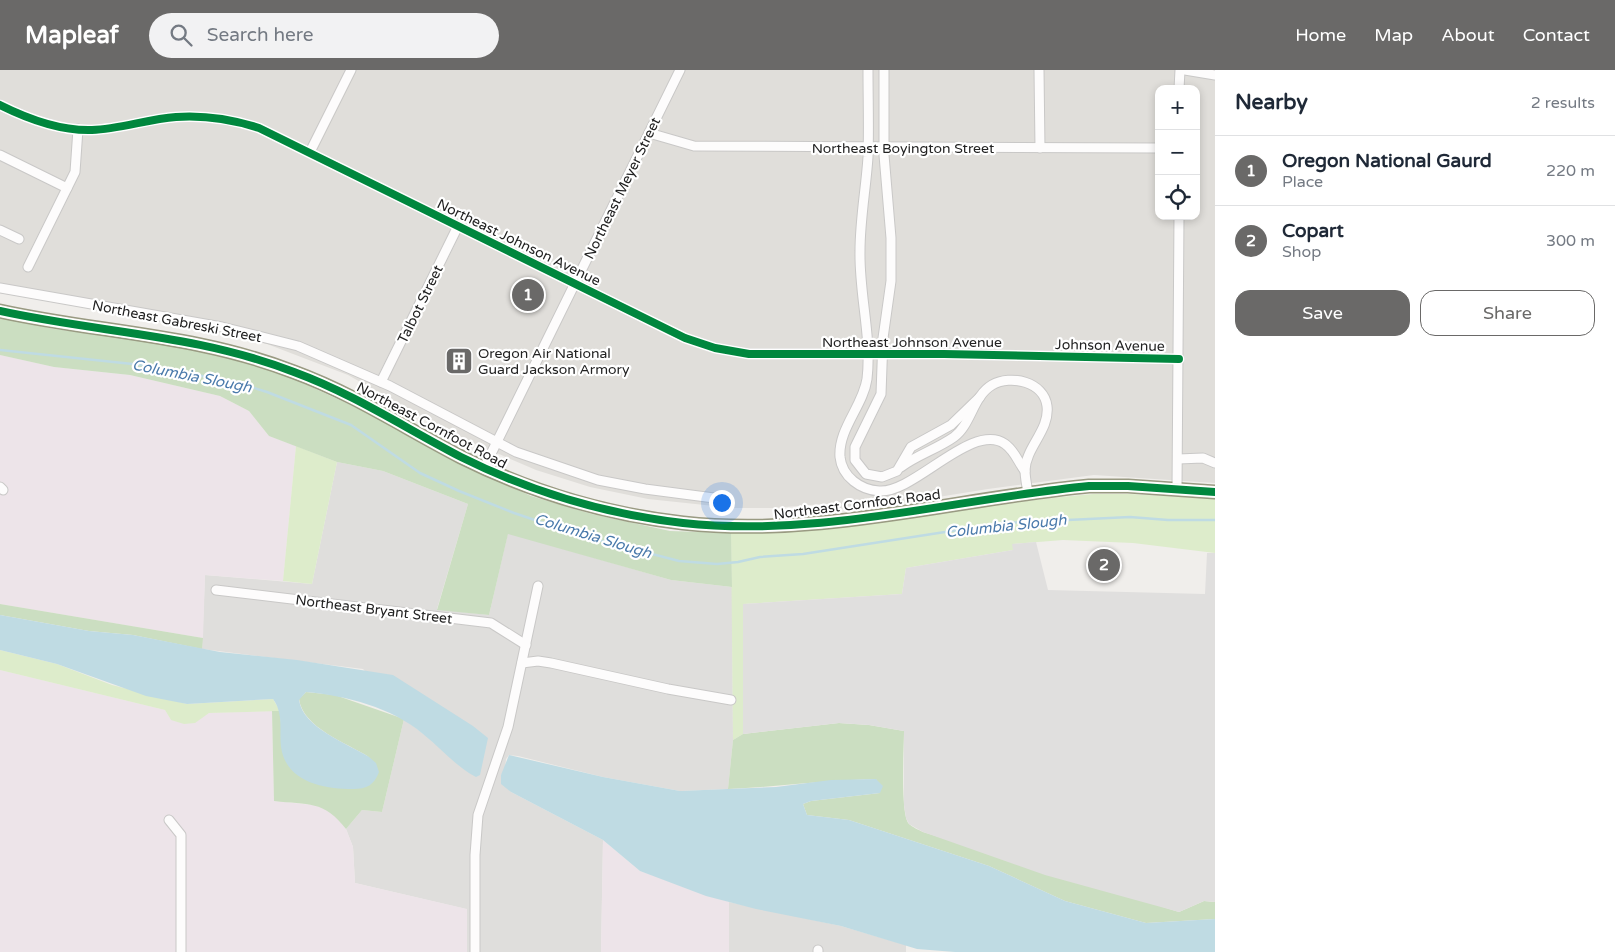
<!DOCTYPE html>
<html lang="en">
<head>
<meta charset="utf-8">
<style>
  :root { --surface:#fff; --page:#f2f2f3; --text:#1f2937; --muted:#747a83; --line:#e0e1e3; --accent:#6a6968 }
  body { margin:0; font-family:"Varela Round",sans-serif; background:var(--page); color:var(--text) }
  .controls { position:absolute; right:15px; top:15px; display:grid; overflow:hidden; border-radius:10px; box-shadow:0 2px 8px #0003 }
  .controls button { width:45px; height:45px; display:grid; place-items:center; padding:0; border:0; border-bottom:1px solid var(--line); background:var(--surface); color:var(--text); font:25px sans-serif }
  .you { position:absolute; left:721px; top:432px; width:18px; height:18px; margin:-12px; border:4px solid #fff; border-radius:50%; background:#1a73e8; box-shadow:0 0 0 8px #1a73e833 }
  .badge { display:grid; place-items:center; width:32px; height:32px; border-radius:50%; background:var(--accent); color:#fff; font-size:16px; font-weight:700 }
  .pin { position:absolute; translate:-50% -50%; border:2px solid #fff; box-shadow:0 1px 5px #0006 }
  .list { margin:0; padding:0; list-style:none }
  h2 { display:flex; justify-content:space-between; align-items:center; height:65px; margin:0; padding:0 20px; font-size:21px }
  h2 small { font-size:16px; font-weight:400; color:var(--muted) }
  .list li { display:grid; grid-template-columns:32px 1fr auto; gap:15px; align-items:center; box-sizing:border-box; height:70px; padding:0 20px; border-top:1px solid var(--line) }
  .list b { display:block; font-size:19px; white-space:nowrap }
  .list p { margin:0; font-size:16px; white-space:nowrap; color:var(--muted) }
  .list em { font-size:16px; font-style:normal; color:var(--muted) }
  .actions { display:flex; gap:10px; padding:15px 20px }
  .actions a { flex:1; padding:11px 0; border:1px solid var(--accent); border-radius:15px; text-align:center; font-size:18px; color:var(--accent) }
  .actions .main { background:var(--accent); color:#fff }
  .icon { flex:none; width:28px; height:28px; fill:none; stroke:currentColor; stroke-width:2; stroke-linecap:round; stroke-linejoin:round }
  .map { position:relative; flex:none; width:1215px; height:882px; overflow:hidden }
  header { display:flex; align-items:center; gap:30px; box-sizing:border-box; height:70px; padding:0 25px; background:var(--accent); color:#fff }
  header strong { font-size:24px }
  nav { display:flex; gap:28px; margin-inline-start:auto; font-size:18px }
  .search { width:350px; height:45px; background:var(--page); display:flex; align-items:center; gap:12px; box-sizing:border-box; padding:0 18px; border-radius:28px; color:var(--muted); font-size:19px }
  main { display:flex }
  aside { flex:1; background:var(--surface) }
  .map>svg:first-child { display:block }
</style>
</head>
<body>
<header>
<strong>Mapleaf</strong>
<div class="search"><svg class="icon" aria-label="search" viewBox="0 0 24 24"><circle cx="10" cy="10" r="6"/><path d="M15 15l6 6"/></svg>Search here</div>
<nav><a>Home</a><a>Map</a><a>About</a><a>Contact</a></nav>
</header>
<main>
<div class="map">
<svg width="1215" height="882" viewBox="0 0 1215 882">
  <rect width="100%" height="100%" fill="#f0eeeb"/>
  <g fill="#dfdedc">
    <path d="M 337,392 L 383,401 L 468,434 L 437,539 L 489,545 L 508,463 L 671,510 L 732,517 L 733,670 L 728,719 L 680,721 L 603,707 L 518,686 L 509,685 L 506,689 L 505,700 L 501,705 L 511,722 L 603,770 L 601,882 L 467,882 L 466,839 L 355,813 L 353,777 L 346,759 L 362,740 L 382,742 L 404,649 L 425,665 L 363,599 L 202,579 L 205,505 L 312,514 Z"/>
    <path d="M 729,832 L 841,856 L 906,875 L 906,882 L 729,882 Z"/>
  </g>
  <g fill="#ede4e9">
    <path d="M 0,285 L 54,297 L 130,305 L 220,326 L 249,341 L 269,366 L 296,376 L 283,511 L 205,505 L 203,568 L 0,534 Z"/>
    <path d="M 0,600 L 165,640 L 171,650 L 202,647 L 209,643 L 272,641 L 274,731 L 322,736 L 335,744 L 346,759 L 353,777 L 355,813 L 467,839 L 467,882 L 0,882 Z"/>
    <path d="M 603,770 L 640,801 L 729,832 L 729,882 L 601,882 Z"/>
  </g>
  <path fill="#e0deda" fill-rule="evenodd" d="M 0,0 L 1215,0 L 1215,413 L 1094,405 L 988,419 L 851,441 L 823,434 L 773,438 L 733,438 L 648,429 L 590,417 L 536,400 L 450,363 L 348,305 L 267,274 L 207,259 L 0,223 ZM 1159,19 L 1196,19 L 1196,146 L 1159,146 Z"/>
  <g fill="#ddeccb">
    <path d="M 296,376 L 337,392 L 312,514 L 283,511 Z"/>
    <path d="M 1093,424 L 1131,424 L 1215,429 L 1215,483 L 1133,473 L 1063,470 L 1013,474 L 1013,480 L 906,498 L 902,524 L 743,534 L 743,664 L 733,670 L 731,463 C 853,464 972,434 1093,424 Z"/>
    <path d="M 0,580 L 57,594 L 112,615 L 187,634 L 273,629 L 280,641 L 209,643 L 195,653 L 184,654 L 171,650 L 165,640 L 0,600 Z"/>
  </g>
  <g fill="#cbdec1">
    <path d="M 0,247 L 54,259 L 150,271 L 223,285 L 290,307 L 370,344 L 442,385 L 531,426 L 592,444 L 670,461 L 731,463 L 732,517 L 671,510 L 508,464 L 489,545 L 437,540 L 468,434 L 383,401 L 337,392 L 269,366 L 249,341 L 220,326 L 130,305 L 54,297 L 0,285 Z"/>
    <path d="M 0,534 L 203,568 L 202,579 L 133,565 L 89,561 L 0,545 Z"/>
    <path d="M 306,622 L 335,625 L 404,649 L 382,742 L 362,740 L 346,759 C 324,730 308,735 274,731 L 272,641 L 280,641 L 281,653 L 369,687 C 347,673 303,658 299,629 Z"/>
    <path d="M 839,653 L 869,655 L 904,661 C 904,677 900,744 909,754 C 912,757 919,760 923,762 L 1179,842 L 1204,831 L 1215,832 L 1215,849 L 1146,853 L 1065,831 L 989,796 L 849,750 L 807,745 L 803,734 L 811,731 L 880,723 L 876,709 C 826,710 777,717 728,719 L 733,670 L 743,664 Z"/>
  </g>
  <path fill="#e0dfde" d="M 1036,472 L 1048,520 L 1205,524 L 1207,483 L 1215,483 L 1215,832 L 1204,831 L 1179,842 L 1045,805 L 923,762 L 909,754 L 906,748 L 904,735 L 904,661 L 869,655 L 839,653 L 743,664 L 743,534 L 902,524 L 906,498 L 1013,480 L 1012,474 Z"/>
  <g fill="#bfdbe3">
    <path d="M 0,545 L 89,561 L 133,565 L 220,582 L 297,590 L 393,605 L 473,656 L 488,668 L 480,705 L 476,707 C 455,696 442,679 423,664 C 391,637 347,626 306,622 L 299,630 C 303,658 347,673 369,687 L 376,693 L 379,702 C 374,715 367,719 353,719 C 323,719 286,712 281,677 C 279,660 284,644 273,629 L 187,634 L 146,626 L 57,594 L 0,580 Z"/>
    <path d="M 509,685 L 603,707 L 680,721 L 776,717 L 831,710 L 876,709 L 883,716 L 880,723 L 811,731 L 803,734 L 807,745 L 849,750 L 989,796 L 1065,831 L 1146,853 L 1215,849 L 1215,882 L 955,882 L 917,879 L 841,856 L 756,839 L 706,826 L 640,801 L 603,770 L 511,722 L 501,714 L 501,705 Z"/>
  </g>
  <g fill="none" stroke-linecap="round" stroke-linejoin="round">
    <path stroke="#bfdbe3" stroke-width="2.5" d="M 0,280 L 142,295 L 235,312 L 267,322 L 351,355 L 420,403 L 459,421 L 514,443 L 579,465 L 679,491 L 717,494 L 738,492 L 760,487 L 803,484 L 1003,453 L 1130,447 L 1168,450 L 1215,450"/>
    <g stroke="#c9c8c7" stroke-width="11">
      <g id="street">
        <path d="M 868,0 C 868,29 869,58 868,87 C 866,118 860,149 860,181 C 859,224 872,267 867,309 C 863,336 838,359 840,387 C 842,407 861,420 879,421 C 914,424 972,351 1005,374 C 1015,381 1018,392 1025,401"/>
        <path d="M 884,0 L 884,85 L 891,168 L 891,211 L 883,268 L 881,324 L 855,377 L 855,390 L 866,404 L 882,407 L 897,401 L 911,377 L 951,355 L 980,327"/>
        <path d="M 1039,0 L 1040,78"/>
        <path d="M 1185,0 L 1215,5"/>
        <path d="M 1179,19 L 1180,0"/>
        <path d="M 0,35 C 28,49 60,61 92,60 C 120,59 148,49 176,47 C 205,45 231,49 259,58 L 685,268 L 715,278 L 749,284 L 944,284 L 1179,289"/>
        <path d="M 649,63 L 694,76 L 1159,78"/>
        <path d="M 310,82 L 351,0"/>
        <path d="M 0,85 L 67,118"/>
        <path d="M 0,160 L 19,169"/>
        <path d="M 28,197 L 75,102 L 78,59"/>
        <path d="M 0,218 L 222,257 L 298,276 L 390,316 L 516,382 L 598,410 L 645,419 L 714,428"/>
        <path d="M 381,312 L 458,156"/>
        <path d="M 1178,389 L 1203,388 L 1215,393"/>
        <path d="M 901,397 C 917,385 937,379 954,367 C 971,355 973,326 992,315 C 1011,304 1044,312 1047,336 C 1050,360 1026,377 1025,400 C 1025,408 1027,416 1028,423"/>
        <path d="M 484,398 L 680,0"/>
        <path d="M 0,417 L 3,420"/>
        <path d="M 1177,419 L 1179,146"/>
        <path d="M 216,520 L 491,553 L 526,575"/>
        <path d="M 522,593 L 538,591 L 551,593 L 668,619 L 731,630"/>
        <path d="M 169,750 L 181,765 L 181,882"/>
        <path d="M 818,880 L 818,882"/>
        <path d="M 475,882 L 475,785 L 478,745 L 508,657 L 538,516"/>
      </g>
    </g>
    <g stroke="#999a82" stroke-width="15">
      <path id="secondary" d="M 0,241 C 100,263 196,264 294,302 C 354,324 405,358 461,387 C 531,422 605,444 683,453 C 820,468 954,429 1089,416 L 1128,416 L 1215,422"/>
    </g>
    <use href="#street" stroke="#fdfcfc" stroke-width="9"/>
    <use href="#secondary" stroke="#f4f4ed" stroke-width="12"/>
    <g stroke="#fff" stroke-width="11">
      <g id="cycleway">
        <path d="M 0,35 C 28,49 60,61 92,60 C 120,59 148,49 176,47 C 205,45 231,49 259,58 L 685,268 L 715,278 L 749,284 L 944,284 L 1179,289"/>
        <path d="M 0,241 C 100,263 196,264 294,302 C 354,324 405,358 461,387 C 531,422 605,444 683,453 C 820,468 954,429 1089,416 L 1128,416 L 1215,422"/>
      </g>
    </g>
    <use href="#cycleway" stroke="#00873e" stroke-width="8"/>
  </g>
  <defs>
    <g id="building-square" transform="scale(1.4375)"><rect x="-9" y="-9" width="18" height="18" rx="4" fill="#6a6968" stroke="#fff"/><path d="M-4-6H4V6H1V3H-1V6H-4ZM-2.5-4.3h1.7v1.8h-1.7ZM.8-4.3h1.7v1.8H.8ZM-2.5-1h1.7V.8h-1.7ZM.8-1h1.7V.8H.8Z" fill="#fff"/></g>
  </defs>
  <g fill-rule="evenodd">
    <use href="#building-square" x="459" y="291"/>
  </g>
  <g text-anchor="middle" stroke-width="4.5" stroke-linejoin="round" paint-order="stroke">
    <g font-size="14" fill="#222" stroke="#fff">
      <text x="903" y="83">Northeast Boyington Street</text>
      <text transform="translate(622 118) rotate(-64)" y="5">Northeast Meyer Street</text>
      <text transform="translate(519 172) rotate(26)" y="5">Northeast Johnson Avenue</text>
      <text transform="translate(420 234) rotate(-64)" y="5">Talbot Street</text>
      <text transform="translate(177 251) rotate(11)" y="5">Northeast Gabreski Street</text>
      <text x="912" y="277">Northeast Johnson Avenue</text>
      <text transform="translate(1110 275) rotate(1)" y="5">Johnson Avenue</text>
      <text transform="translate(432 355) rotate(28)" y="5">Northeast Cornfoot Road</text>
      <text transform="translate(857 434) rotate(-7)" y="5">Northeast Cornfoot Road</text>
      <text transform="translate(374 539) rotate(7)" y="5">Northeast Bryant Street</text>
    </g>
    <g font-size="14" fill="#222" stroke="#fff" text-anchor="start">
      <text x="478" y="288">Oregon Air National<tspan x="478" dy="16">Guard Jackson Armory</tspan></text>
    </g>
    <g font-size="15" font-style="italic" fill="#4a7aab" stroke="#fff">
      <text transform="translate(192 306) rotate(11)" y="5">Columbia Slough</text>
      <text transform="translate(1006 456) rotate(-6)" y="5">Columbia Slough</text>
      <text transform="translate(593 466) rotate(17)" y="5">Columbia Slough</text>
    </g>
  </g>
</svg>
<div class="controls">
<button>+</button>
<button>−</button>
<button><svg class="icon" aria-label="locate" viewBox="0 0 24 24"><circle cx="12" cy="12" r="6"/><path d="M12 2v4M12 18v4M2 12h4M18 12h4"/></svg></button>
</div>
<div class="you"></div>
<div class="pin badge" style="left:528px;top:225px">1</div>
<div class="pin badge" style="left:1104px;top:495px">2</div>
</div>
<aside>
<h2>Nearby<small>2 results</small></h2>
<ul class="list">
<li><span class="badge">1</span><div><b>Oregon National Gaurd</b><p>Place</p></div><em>220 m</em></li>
<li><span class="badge">2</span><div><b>Copart</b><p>Shop</p></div><em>300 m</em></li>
</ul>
<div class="actions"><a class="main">Save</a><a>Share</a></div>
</aside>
</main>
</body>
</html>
